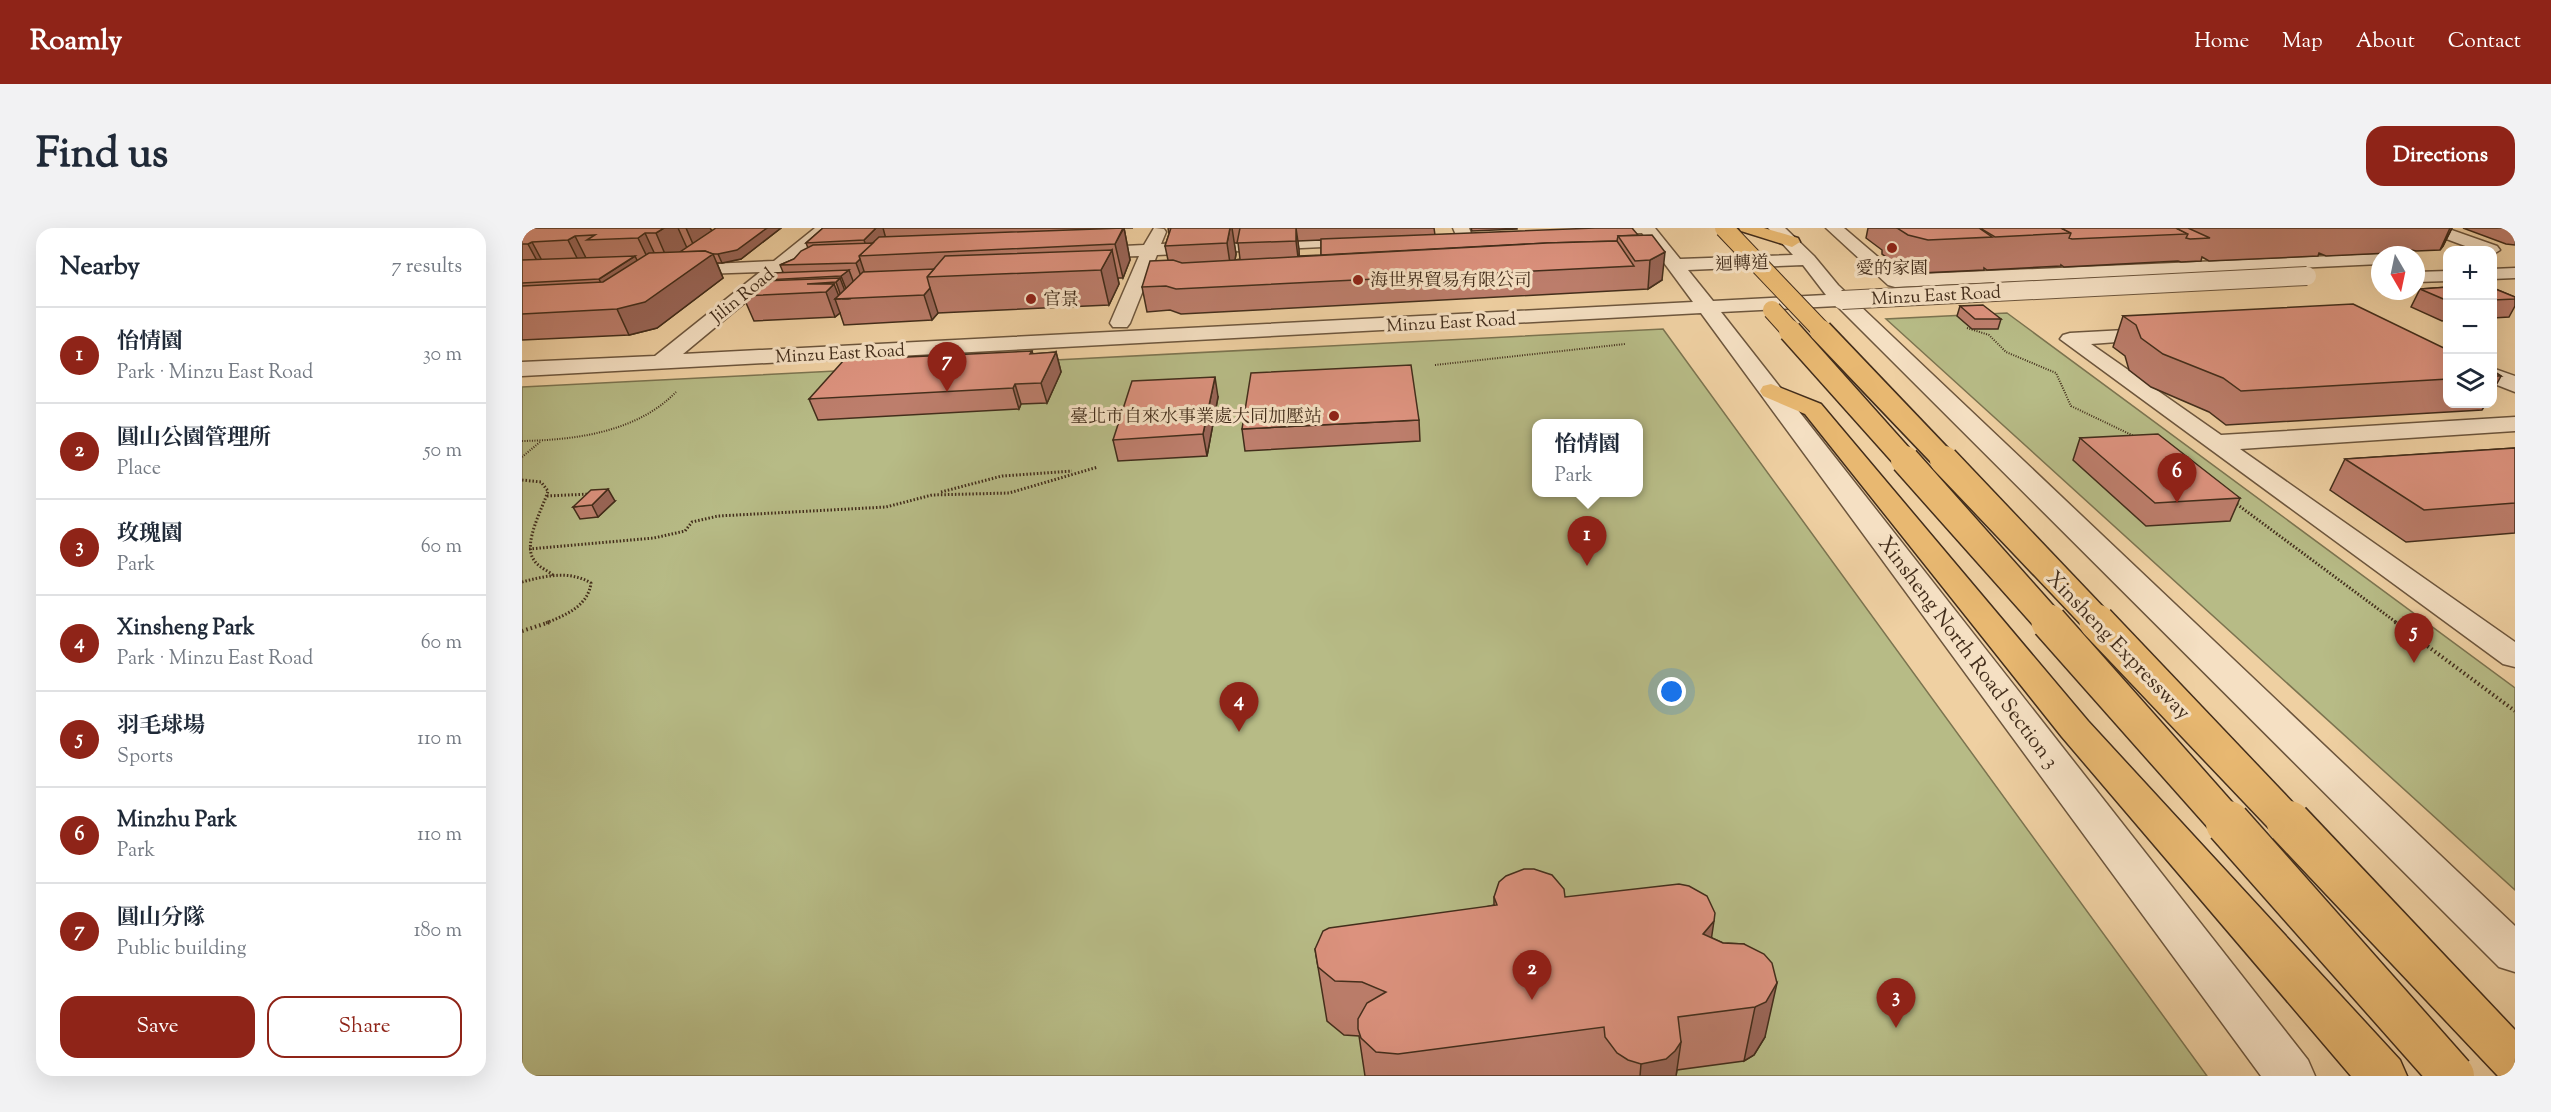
<!DOCTYPE html>
<html lang="en">
<head>
<meta charset="utf-8">
<style>
  :root { --surface:#fff; --page:#f2f2f3; --text:#1f2937; --muted:#747a83; --line:#e0e1e3; --accent:#8f2418 }
  body { margin:0; font-family:"Sorts Mill Goudy","Noto Serif TC",serif; background:var(--page); color:var(--text) }
  .controls { position:absolute; right:18px; top:18px; display:grid; overflow:hidden; border-radius:12px; box-shadow:0 6px 24px #0002 }
  .controls button { width:54px; height:54px; display:grid; place-items:center; padding:0; border:0; border-bottom:2px solid var(--line); background:var(--surface); color:var(--text); font:30px sans-serif }
  .compass { position:absolute; left:1849px; top:18px; width:54px; height:54px; border-radius:50%; background:var(--surface); box-shadow:0 6px 24px #0002; rotate:171deg }
  .you { position:absolute; left:1150px; top:464px; width:21px; height:21px; margin:-15px; border:4px solid #fff; border-radius:50%; background:#1a73e8; box-shadow:0 0 0 9px #1a73e833 }
  .badge { display:grid; place-items:center; width:39px; height:39px; border-radius:50%; background:var(--accent); color:#fff; font-size:20px; font-weight:700 }
  .pin { position:absolute; translate:-50% -50px; filter:drop-shadow(0 2px 3px #0008) }
  .pin::after { content:''; position:absolute; top:32px; width:21px; height:18px; background:inherit; clip-path:polygon(0 0,100% 0,50% 100%) }
  .popup { position:absolute; left:1010px; top:191px; width:111px; height:78px; box-sizing:border-box; display:grid; place-content:center; border-radius:12px; background:var(--surface); filter:drop-shadow(0 2px 4px #0005); font-size:20px; white-space:nowrap; color:var(--muted) }
  .popup b { font-size:22px; color:var(--text) }
  .popup::after { content:''; position:absolute; left:50%; top:100%; margin-left:-12px; border:12px solid transparent; border-top-color:var(--surface) }
  .list { margin:0; padding:0; list-style:none }
  h2 { display:flex; justify-content:space-between; align-items:center; height:78px; margin:0; padding:0 24px; font-size:26px }
  h2 small { font-size:20px; font-weight:400; color:var(--muted) }
  .list li { display:grid; grid-template-columns:39px 1fr auto; gap:18px; align-items:center; box-sizing:border-box; height:96px; padding:0 24px; border-top:2px solid var(--line) }
  .list b { display:block; font-size:22px; white-space:nowrap }
  .list p { margin:0; font-size:20px; white-space:nowrap; color:var(--muted) }
  .list em { font-size:20px; font-style:normal; color:var(--muted) }
  .actions { display:flex; gap:12px; padding:18px 24px }
  .actions a { flex:1; padding:14px 0; border:2px solid var(--accent); border-radius:18px; text-align:center; font-size:21px; color:var(--accent) }
  .actions .main { background:var(--accent); color:#fff }
  .icon { flex:none; width:33px; height:33px; fill:none; stroke:currentColor; stroke-width:2; stroke-linecap:round; stroke-linejoin:round }
  .map { position:relative; flex:none; width:1993px; height:848px; overflow:hidden; border-radius:18px }
  header { display:flex; align-items:center; gap:36px; box-sizing:border-box; height:84px; padding:0 30px; background:var(--accent); color:#fff }
  header strong { font-size:28px }
  nav { display:flex; gap:33px; margin-inline-start:auto; font-size:21px }
  .intro { display:flex; align-items:center; justify-content:space-between; box-sizing:border-box; height:144px; padding:0 36px }
  h1 { margin:0; font-size:42px }
  .button { padding:15px 27px; border-radius:18px; background:var(--accent); color:#fff; font-size:21px; font-weight:700 }
  main { display:flex; gap:36px; padding:0 36px }
  aside { flex:1; background:var(--surface); border-radius:18px; box-shadow:0 6px 24px #0002 }
  .map>svg:first-child { display:block }
</style>
</head>
<body>
<header>
<strong>Roamly</strong>
<nav><a>Home</a><a>Map</a><a>About</a><a>Contact</a></nav>
</header>
<div class="intro"><h1>Find us</h1><a class="button">Directions</a></div>
<main>
<aside>
<h2>Nearby<small>7 results</small></h2>
<ul class="list">
<li><span class="badge">1</span><div><b>怡情園</b><p>Park · Minzu East Road</p></div><em>30 m</em></li>
<li><span class="badge">2</span><div><b>圓山公園管理所</b><p>Place</p></div><em>50 m</em></li>
<li><span class="badge">3</span><div><b>玫瑰園</b><p>Park</p></div><em>60 m</em></li>
<li><span class="badge">4</span><div><b>Xinsheng Park</b><p>Park · Minzu East Road</p></div><em>60 m</em></li>
<li><span class="badge">5</span><div><b>羽毛球場</b><p>Sports</p></div><em>110 m</em></li>
<li><span class="badge">6</span><div><b>Minzhu Park</b><p>Park</p></div><em>110 m</em></li>
<li><span class="badge">7</span><div><b>圓山分隊</b><p>Public building</p></div><em>180 m</em></li>
</ul>
<div class="actions"><a class="main">Save</a><a>Share</a></div>
</aside>
<div class="map">
<svg width="1993" height="848" viewBox="0 0 1993 848">
  <rect width="100%" height="100%" fill="#efd0a2"/>
  <filter id="stains"><feTurbulence type="fractalNoise" baseFrequency=".00333" numOctaves="4"/><feColorMatrix values="0 0 0 0 .2 0 0 0 0 .09 0 0 0 0 .02 0 0 0 .5 -.17"/></filter>
  <radialGradient id="worn" r=".72"><stop offset=".6" stop-color="#630" stop-opacity="0"/><stop offset="1" stop-color="#630" stop-opacity=".3"/></radialGradient>
  <g fill="#b7bb86" stroke="#7c7450" stroke-width="1.5" fill-rule="evenodd">
    <path d="M 1485,85 L 1993,460 L 1993,662 L 1364,91 Z"/>
    <path d="M 1141,101 L 1685,848 L 0,848 L 0,159 ZM 1014,196 L 1116,196 L 1116,264 L 1014,264 Z"/>
  </g>
  <g fill="none" stroke-linecap="round" stroke-linejoin="round">
    <g stroke="#6d563d" stroke-width="3">
      <g id="minor">
        <path d="M 293,0 L 311,0 L 275,32 L 310,32 L 313,36 L 310,40 L 261,43 L 161,126 L 1171,74 L 1120,5 L 1066,7 L 1058,2 L 1059,0 L 1133,0 L 1158,31 L 1271,27 L 1246,0 L 1263,0 L 1292,28 L 1316,57 L 1993,698 L 1993,744 L 1977,739 L 1315,78 L 1199,84 L 1786,832 L 1793,848 L 1739,848 L 1179,85 L 0,148 L 0,134 L 133,128 L 238,44 L 152,47 L 146,46 L 143,42 L 146,38 L 252,33 ZM 1281,37 L 1304,67 L 1191,73 L 1166,42 Z"/>
        <path d="M 632,0 L 642,1 L 644,4 L 639,16 L 843,7 L 851,12 L 843,17 L 635,27 L 608,95 L 605,99 L 591,99 L 588,95 L 617,28 L 562,30 L 556,29 L 553,25 L 556,21 L 562,20 L 622,17 Z"/>
        <path d="M 931,0 L 947,0 L 950,8 L 942,13 L 936,12 Z"/>
        <path d="M 1304,0 L 1322,0 L 1377,47 L 1858,26 L 1863,27 L 1858,27 L 1858,36 L 1373,59 L 1366,57 Z"/>
        <path d="M 1901,0 L 1924,0 L 1975,18 L 1978,22 L 1970,27 L 1970,22 L 1954,22 L 1903,3 Z"/>
        <path d="M 1993,40 L 1993,50 L 1970,51 L 1970,41 Z"/>
        <path d="M 1926,43 L 1926,53 L 1894,54 L 1894,44 Z"/>
        <path d="M 1640,100 L 1647,102 L 1650,106 L 1647,110 L 1569,116 L 1699,207 L 1993,189 L 1993,203 L 1718,221 L 1993,414 L 1993,439 L 1981,436 L 1538,111 L 1541,107 L 1548,105 Z"/>
        <path d="M 1970,140 L 1993,148 L 1993,164 L 1970,155 Z"/>
      </g>
    </g>
    <g stroke="#422d1b" stroke-width="3">
      <g id="highway">
        <path d="M 1217,0 L 1242,0 L 1276,10 L 1278,14 L 1270,19 L 1219,3 Z"/>
        <path d="M 1249,156 L 1299,176 L 1566,493 L 1878,832 L 1885,848 L 1829,848 L 1540,509 L 1283,186 L 1241,168 L 1238,163 L 1241,158 Z"/>
      </g>
    </g>
    <g stroke="#422d1b" stroke-width="2" stroke-dasharray="1 1.5" stroke-linecap="butt">
      <path d="M 1445,100 L 1467,107 L 1484,124 L 1534,145 L 1549,178 L 1616,210"/>
      <path d="M 913,137 L 1103,116"/>
      <path d="M 0,213 C 54,212 115,204 154,164"/>
      <path d="M 0,229 L 18,214"/>
    </g>
    <g stroke="#422d1b" stroke-width="3" stroke-dasharray="1.5 2" stroke-linecap="butt">
      <path d="M 0,252 L 19,254 L 26,263 C 21,280 0,316 12,332 C 16,339 25,342 31,347"/>
      <path d="M 419,264 L 480,248 L 550,243"/>
      <path d="M 25,268 L 68,266"/>
      <path d="M 1712,274 L 1875,395"/>
      <path d="M 7,321 L 132,310 L 163,303 L 170,294 L 196,288 L 364,279 L 410,267 L 487,265 L 576,239"/>
      <path d="M 0,354 C 23,348 47,342 69,355 C 66,378 44,387 24,395"/>
    </g>
    <g stroke="#422d1b" stroke-width="4" stroke-dasharray="1.5 3" stroke-linecap="butt">
      <path d="M 1873,394 L 1993,483"/>
      <path d="M 0,403 L 28,394"/>
    </g>
    <use href="#minor" fill="#f5e0c3" fill-rule="evenodd"/>
    <use href="#highway" fill="#e8b871" fill-rule="evenodd"/>
    <g stroke="#6d563d" stroke-width="20" stroke-linecap="butt">
      <path id="minor-bridge" d="M 1320,72 L 1785,48"/>
    </g>
    <g stroke="#422d1b" stroke-width="20" stroke-linecap="butt">
      <g id="highway-bridge-far4">
        <path d="M 1202,0 L 1301,104"/>
        <path d="M 1250,82 L 1270,104"/>
      </g>
    </g>
    <g stroke="#422d1b" stroke-width="25" stroke-linecap="butt">
      <g id="highway-bridge-far3">
        <path d="M 1268,103 L 1385,234"/>
        <path d="M 1299,103 L 1424,234"/>
      </g>
    </g>
    <g stroke="#422d1b" stroke-width="31" stroke-linecap="butt">
      <g id="highway-bridge-far2">
        <path d="M 1383,232 L 1528,395"/>
        <path d="M 1422,232 L 1577,395"/>
      </g>
    </g>
    <g stroke="#422d1b" stroke-width="38" stroke-linecap="butt">
      <g id="highway-bridge-far1">
        <path d="M 1527,394 L 1707,597"/>
        <path d="M 1575,394 L 1768,597"/>
      </g>
    </g>
    <g stroke="#422d1b" stroke-width="47" stroke-linecap="butt">
      <g id="highway-bridge">
        <path d="M 1706,595 L 1930,848"/>
        <path d="M 1767,595 L 1993,834"/>
      </g>
    </g>
    <use href="#minor-bridge" stroke="#f5e0c3" stroke-width="18"/>
    <use href="#highway-bridge-far4" stroke="#e8b871" stroke-width="18"/>
    <use href="#highway-bridge-far3" stroke="#e8b871" stroke-width="22"/>
    <use href="#highway-bridge-far2" stroke="#e8b871" stroke-width="28"/>
    <use href="#highway-bridge-far1" stroke="#e8b871" stroke-width="35"/>
    <use href="#highway-bridge" stroke="#e8b871" stroke-width="44"/>
  </g>
  <g fill="#bd7e6c" stroke="#422d1b" stroke-width="1.5" fill-rule="evenodd">
    <path d="M 0,0 L 188,0 L 190,3 L 194,0 L 259,0 L 219,31 L 200,35 L 195,35 L 201,50 L 135,100 L 107,107 L 0,112 Z"/>
    <path d="M 301,0 L 611,0 L 602,0 L 608,32 L 601,50 L 596,50 L 597,56 L 587,77 L 416,85 L 410,92 L 322,97 L 318,85 L 313,89 L 232,93 L 221,68 L 243,53 L 243,52 L 261,44 L 258,37 L 272,31 L 286,20 L 284,15 Z"/>
    <path d="M 646,0 L 912,0 L 913,7 L 1110,0 L 1140,52 L 1126,61 L 659,86 L 648,82 L 625,84 L 620,59 L 646,32 L 643,18 L 647,6 ZM 799,12 L 799,27 L 777,28 L 776,13 ZM 712,15 L 716,15 L 718,31 L 713,32 L 714,26 Z"/>
    <path d="M 949,0 L 995,0 L 995,1 L 950,3 Z"/>
    <path d="M 1346,0 L 1930,0 L 1921,18 L 1918,22 L 1894,23 L 1890,22 L 1889,24 L 1804,28 L 1797,25 L 1796,28 L 1687,33 L 1680,29 L 1679,33 L 1659,34 L 1656,33 L 1542,39 L 1539,37 L 1539,38 L 1465,42 L 1462,40 L 1462,42 L 1398,45 L 1379,40 L 1360,26 L 1360,22 L 1344,10 Z"/>
    <path d="M 1941,0 L 1993,0 L 1993,17 L 1984,16 Z"/>
    <path d="M 1926,59 L 1926,92 L 1920,93 L 1889,79 L 1898,61 Z"/>
    <path d="M 1971,60 L 1993,69 L 1993,78 L 1987,89 L 1971,90 Z"/>
    <path d="M 1438,78 L 1479,91 L 1476,101 L 1450,101 L 1435,88 Z"/>
    <path d="M 1601,88 L 1926,122 L 1926,176 L 1964,176 L 1960,182 L 1704,197 L 1687,184 L 1629,159 L 1607,142 L 1603,128 L 1591,119 Z"/>
    <path d="M 510,123 L 511,126 L 534,124 L 539,144 L 525,175 L 499,176 L 497,181 L 296,192 L 287,171 Z"/>
    <path d="M 1971,143 L 1979,148 L 1971,163 Z"/>
    <path d="M 696,169 L 685,228 L 596,233 L 591,212 Z"/>
    <path d="M 897,192 L 898,213 L 723,223 L 720,201 Z"/>
    <path d="M 1558,210 L 1718,270 L 1708,293 L 1624,298 L 1551,232 Z"/>
    <path d="M 1993,220 L 1993,305 L 1884,314 L 1808,262 L 1823,231 Z"/>
    <path d="M 93,273 L 76,289 L 58,291 L 51,279 Z"/>
    <path d="M 972,669 L 1043,669 L 1190,710 L 1201,715 L 1222,716 L 1243,809 L 1232,827 L 1222,833 L 1155,842 L 1154,848 L 843,848 L 837,808 L 822,807 L 805,793 L 793,721 L 972,677 Z"/>
  </g>
  <g fill="#9a6658" stroke="#422d1b" stroke-width="1.5">
    <path d="M 142,0 L 156,0 L 165,20 L 146,33 L 134,5 Z"/>
    <path d="M 164,0 L 188,0 L 190,3 L 171,16 Z"/>
    <path d="M 245,0 L 259,0 L 219,31 L 200,35 L 196,26 Z"/>
    <path d="M 354,0 L 361,0 L 364,11 L 346,24 L 342,12 Z"/>
    <path d="M 602,0 L 608,32 L 601,50 L 593,16 Z"/>
    <path d="M 708,0 L 710,0 L 714,26 L 710,49 L 705,15 Z"/>
    <path d="M 774,0 L 777,21 L 778,46 L 774,13 Z"/>
    <path d="M 1928,0 L 1930,0 L 1921,18 L 1918,22 Z"/>
    <path d="M 123,5 L 136,33 L 129,37 L 116,10 Z"/>
    <path d="M 53,8 L 67,36 L 60,40 L 46,12 Z"/>
    <path d="M 10,14 L 25,42 L 21,44 L 6,16 Z"/>
    <path d="M 590,22 L 597,56 L 587,77 L 579,42 Z"/>
    <path d="M 1143,24 L 1140,52 L 1126,61 L 1128,32 Z"/>
    <path d="M 191,26 L 201,50 L 135,100 L 107,107 L 95,81 Z"/>
    <path d="M 113,28 L 124,51 L 89,76 L 77,51 Z"/>
    <path d="M 338,31 L 346,55 L 343,59 L 334,35 Z"/>
    <path d="M 327,42 L 336,66 L 328,71 L 319,48 Z"/>
    <path d="M 318,50 L 326,71 L 320,71 L 314,54 Z"/>
    <path d="M 312,56 L 318,71 L 313,71 L 318,85 L 313,89 L 304,64 Z"/>
    <path d="M 408,60 L 416,85 L 410,92 L 402,67 Z"/>
    <path d="M 534,124 L 539,144 L 525,175 L 519,155 Z"/>
    <path d="M 693,149 L 696,169 L 685,228 L 681,206 Z"/>
    <path d="M 493,156 L 499,176 L 497,181 L 491,160 Z"/>
    <path d="M 86,261 L 93,273 L 76,289 L 70,277 Z"/>
    <path d="M 1192,693 L 1184,747 L 1181,706 Z"/>
    <path d="M 1255,755 L 1243,809 L 1232,827 L 1222,833 L 1233,779 Z"/>
    <path d="M 1159,814 L 1154,848 L 1118,848 L 1119,836 Z"/>
  </g>
  <g fill="#dc927e" stroke="#422d1b" stroke-width="1.5">
    <path d="M 11,0 L 142,0 L 134,5 L 123,5 L 116,10 L 65,12 L 73,7 L 53,8 L 46,12 L 10,14 L 6,16 L 0,16 L 0,1 Z"/>
    <path d="M 194,0 L 245,0 L 215,22 L 196,26 L 190,26 L 183,23 L 158,24 Z"/>
    <path d="M 301,0 L 354,0 L 342,12 L 284,15 Z"/>
    <path d="M 601,0 L 593,16 L 337,28 L 357,9 Z"/>
    <path d="M 649,0 L 708,0 L 705,15 L 643,18 Z"/>
    <path d="M 718,0 L 774,0 L 774,13 L 715,15 Z"/>
    <path d="M 1073,0 L 1110,0 L 1116,7 L 1096,8 L 1095,13 L 1025,15 L 799,27 L 799,11 Z"/>
    <path d="M 1375,0 L 1457,0 L 1470,9 L 1406,12 L 1386,7 Z"/>
    <path d="M 1458,0 L 1539,0 L 1549,5 L 1473,9 Z"/>
    <path d="M 1539,0 L 1654,0 L 1666,6 L 1550,11 L 1547,10 L 1549,5 Z"/>
    <path d="M 1654,0 L 1666,0 L 1688,10 L 1668,11 L 1664,10 L 1666,6 Z"/>
    <path d="M 1130,7 L 1143,24 L 1128,32 L 1113,33 L 1096,8 Z"/>
    <path d="M 1095,13 L 1112,38 L 654,61 L 644,58 L 620,59 L 628,33 L 651,32 L 660,35 L 1025,15 Z"/>
    <path d="M 351,15 L 337,28 L 338,31 L 334,35 L 258,37 L 272,31 L 279,23 L 291,17 Z"/>
    <path d="M 590,22 L 579,42 L 405,49 L 423,28 Z"/>
    <path d="M 183,23 L 191,26 L 123,74 L 95,81 L 0,86 L 0,58 L 81,54 L 127,25 Z"/>
    <path d="M 113,28 L 77,51 L 0,55 L 0,32 Z"/>
    <path d="M 412,41 L 405,49 L 408,60 L 402,67 L 313,71 L 341,44 Z"/>
    <path d="M 327,42 L 319,48 L 243,52 L 250,45 Z"/>
    <path d="M 318,50 L 314,54 L 285,56 L 312,56 L 304,64 L 221,68 L 239,53 Z"/>
    <path d="M 1926,59 L 1926,73 L 1898,61 Z"/>
    <path d="M 1971,60 L 1993,69 L 1993,71 L 1971,72 Z"/>
    <path d="M 1831,76 L 1926,122 L 1926,151 L 1719,163 L 1701,150 L 1641,126 L 1619,110 L 1614,97 L 1601,88 Z"/>
    <path d="M 1461,77 L 1479,91 L 1453,91 L 1438,78 Z"/>
    <path d="M 510,123 L 508,126 L 534,124 L 519,155 L 493,156 L 491,160 L 287,171 L 322,132 Z"/>
    <path d="M 889,137 L 897,192 L 720,201 L 729,145 Z"/>
    <path d="M 1971,143 L 1979,148 L 1971,148 Z"/>
    <path d="M 693,149 L 681,206 L 591,212 L 610,153 Z"/>
    <path d="M 1636,206 L 1718,270 L 1633,275 L 1558,210 Z"/>
    <path d="M 1993,220 L 1993,275 L 1902,282 L 1823,231 Z"/>
    <path d="M 86,261 L 70,277 L 51,279 L 69,262 Z"/>
    <path d="M 1002,641 L 1012,641 L 1030,647 L 1042,661 L 1043,669 L 1157,656 L 1167,658 L 1185,668 L 1193,685 L 1192,693 L 1181,706 L 1201,715 L 1222,716 L 1242,726 L 1250,735 L 1255,755 L 1244,774 L 1233,779 L 1156,789 L 1159,814 L 1153,823 L 1144,831 L 1119,836 L 1106,832 L 1095,825 L 1083,809 L 1082,799 L 876,826 L 854,824 L 839,810 L 836,801 L 836,791 L 845,775 L 864,764 L 840,754 L 813,753 L 796,739 L 793,721 L 801,703 L 807,700 L 975,677 L 972,669 L 977,654 L 984,648 Z"/>
  </g>
  <g fill="#8f2418" stroke="#f5e0c3" stroke-width="2">
    <circle cx="1370" cy="20" r="6"/>
    <circle cx="836" cy="52" r="6"/>
    <circle cx="509" cy="71" r="6"/>
    <circle cx="812" cy="188" r="6"/>
  </g>
  <g text-anchor="middle" stroke-width="6" stroke-linejoin="round" paint-order="stroke">
    <g font-size="18" fill="#422d1b" stroke="#f5e0c3">
      <text transform="translate(1220 35) rotate(-2)" y="6">迴轉道</text>
      <text transform="translate(220 67) rotate(-39)" y="6">Jilin Road</text>
      <text transform="translate(1414 67) rotate(-3)" y="6">Minzu East Road</text>
      <text transform="translate(929 94) rotate(-3)" y="6">Minzu East Road</text>
      <text transform="translate(318 125) rotate(-3)" y="6">Minzu East Road</text>
    </g>
    <g font-size="18" fill="#422d1b" stroke="#f5e0c3" text-anchor="start">
      <text x="1370" y="46" text-anchor="middle">愛的家園</text>
      <text x="848" y="58">海世界貿易有限公司</text>
      <text x="521" y="77">官景</text>
      <text x="800" y="194" text-anchor="end">臺北市自來水事業處大同加壓站</text>
    </g>
    <g font-size="21" fill="#422d1b" stroke="#f5e0c3">
      <text transform="translate(1597 417) rotate(46)" y="7">Xinsheng Expressway</text>
      <text transform="translate(1447 424) rotate(53)" y="7">Xinsheng North Road Section 3</text>
    </g>
  </g>
  <rect width="100%" height="100%" filter="url(#stains)"/>
  <rect width="100%" height="100%" fill="url(#worn)"/>
</svg>
<div class="controls">
<button>+</button>
<button>−</button>
<button><svg class="icon" aria-label="layers" viewBox="0 0 24 24"><path d="M12 4l9 5-9 5-9-5zM3 14l9 5 9-5"/></svg></button>
</div>
<svg class="compass" viewBox="-18 -18 36 36"><path d="M0-13l5 13h-10z" fill="#e53935"/><path d="M0 13l5-13h-10z" fill="#747a83"/></svg>
<div class="you"></div>
<div class="pin badge" style="left:1065px;top:338px">1</div>
<div class="popup"><b>怡情園</b>Park</div>
<div class="pin badge" style="left:1010px;top:772px">2</div>
<div class="pin badge" style="left:1374px;top:800px">3</div>
<div class="pin badge" style="left:717px;top:504px">4</div>
<div class="pin badge" style="left:1892px;top:435px">5</div>
<div class="pin badge" style="left:1655px;top:275px">6</div>
<div class="pin badge" style="left:425px;top:164px">7</div>
</div>
</main>
</body>
</html>
